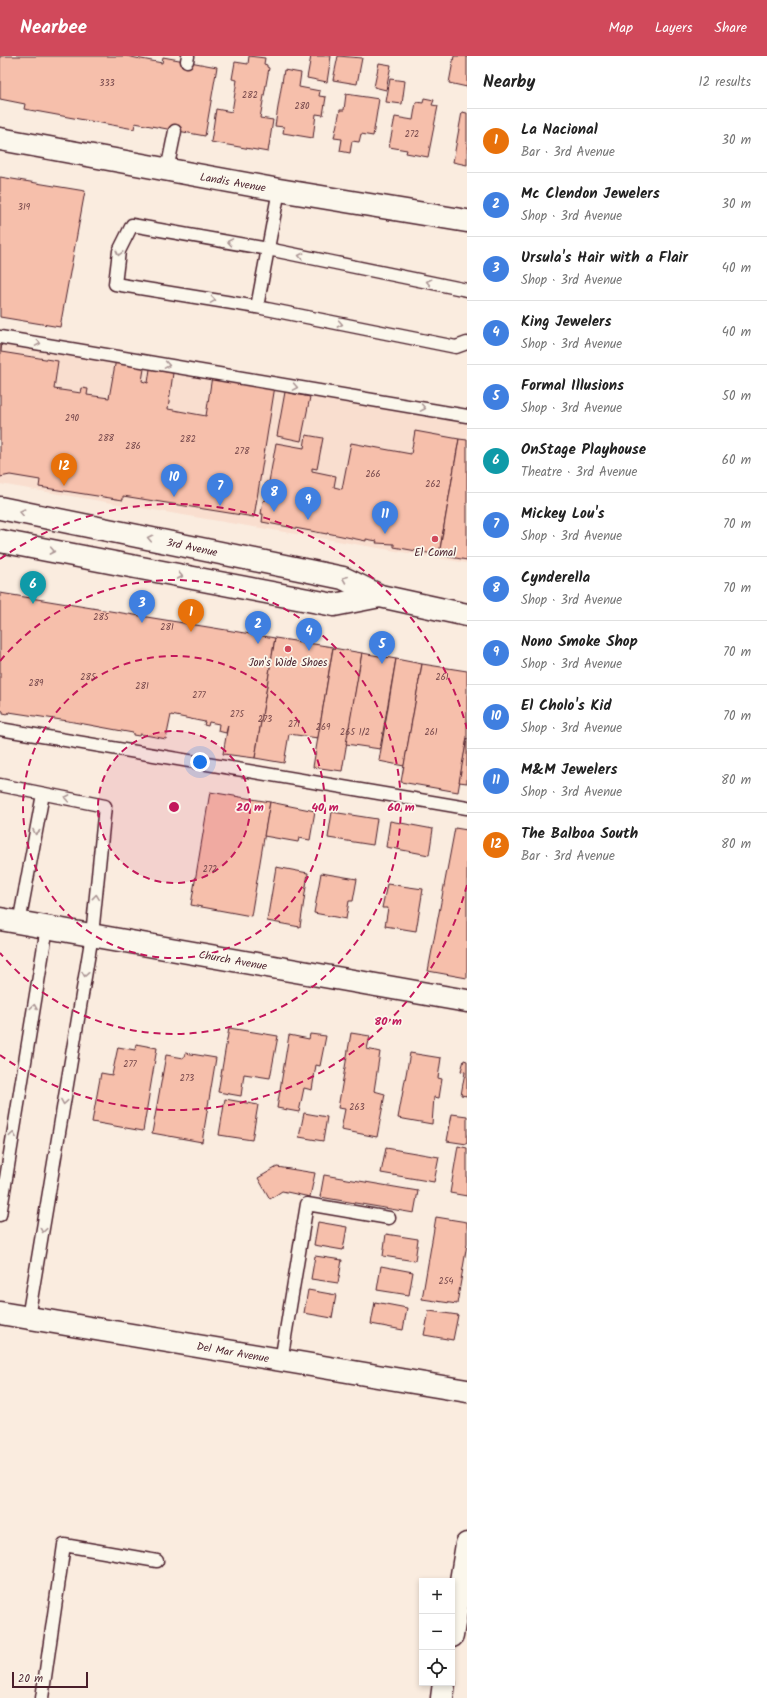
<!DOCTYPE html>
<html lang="en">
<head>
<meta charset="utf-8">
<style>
  :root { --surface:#fff; --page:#f2f2f2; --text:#222; --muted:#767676; --line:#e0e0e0; --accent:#d1495b }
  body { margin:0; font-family:Kalam,sans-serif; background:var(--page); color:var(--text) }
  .controls { position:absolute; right:12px; bottom:12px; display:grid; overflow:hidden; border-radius:0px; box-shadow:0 2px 6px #0003 }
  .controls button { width:36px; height:36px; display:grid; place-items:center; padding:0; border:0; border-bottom:1px solid var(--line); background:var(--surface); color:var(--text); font:20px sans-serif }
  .scale { position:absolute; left:12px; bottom:10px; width:76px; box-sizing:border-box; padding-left:4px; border:2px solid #4a1f2b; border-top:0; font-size:11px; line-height:14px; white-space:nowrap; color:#4a1f2b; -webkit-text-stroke:3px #fbf7ec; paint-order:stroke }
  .you { position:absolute; left:200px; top:706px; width:14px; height:14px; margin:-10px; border:3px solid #fff; border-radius:50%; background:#1a73e8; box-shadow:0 0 0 6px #1a73e833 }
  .badge { display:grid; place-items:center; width:26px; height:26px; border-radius:50%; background:var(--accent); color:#fff; font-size:13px; font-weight:700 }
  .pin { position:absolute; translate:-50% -33px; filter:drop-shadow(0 1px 2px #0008) }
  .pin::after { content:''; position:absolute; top:21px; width:14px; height:12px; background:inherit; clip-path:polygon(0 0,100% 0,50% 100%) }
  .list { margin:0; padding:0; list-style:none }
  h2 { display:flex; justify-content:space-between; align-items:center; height:52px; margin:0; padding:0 16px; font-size:17px }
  h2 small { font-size:13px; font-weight:400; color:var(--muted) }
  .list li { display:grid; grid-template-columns:26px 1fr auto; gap:12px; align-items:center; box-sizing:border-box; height:64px; padding:0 16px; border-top:1px solid var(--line) }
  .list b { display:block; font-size:15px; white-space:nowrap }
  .list p { margin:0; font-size:13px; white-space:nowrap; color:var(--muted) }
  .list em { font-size:13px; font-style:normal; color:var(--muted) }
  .icon { flex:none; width:22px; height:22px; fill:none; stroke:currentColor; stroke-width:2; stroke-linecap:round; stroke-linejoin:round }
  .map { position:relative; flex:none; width:467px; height:1642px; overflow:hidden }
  header { display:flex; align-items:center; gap:24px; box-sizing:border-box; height:56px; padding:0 20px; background:var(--accent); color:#fff }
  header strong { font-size:19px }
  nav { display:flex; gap:22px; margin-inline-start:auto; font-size:14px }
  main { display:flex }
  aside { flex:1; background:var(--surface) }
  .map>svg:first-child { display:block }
</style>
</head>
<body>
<header>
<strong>Nearbee</strong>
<nav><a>Map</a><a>Layers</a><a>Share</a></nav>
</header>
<main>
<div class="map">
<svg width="467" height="1642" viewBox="0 0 467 1642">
  <rect width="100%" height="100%" fill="#faecdf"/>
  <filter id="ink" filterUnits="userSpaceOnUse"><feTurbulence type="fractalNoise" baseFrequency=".025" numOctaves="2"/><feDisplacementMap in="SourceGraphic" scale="8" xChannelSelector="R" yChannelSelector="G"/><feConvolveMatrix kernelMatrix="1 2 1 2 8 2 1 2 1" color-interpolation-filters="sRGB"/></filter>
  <g filter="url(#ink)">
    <path fill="#f9decf" d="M 0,285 L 467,367 L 467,507 L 0,428 Z"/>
    <g fill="#f6bfab" stroke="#4a1f2b">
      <path d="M 0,0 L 126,0 L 162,7 L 163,1 L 217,11 L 205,80 L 135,67 L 134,73 L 24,53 L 25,48 L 0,43 Z"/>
      <path d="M 249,0 L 265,2 L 264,8 L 267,9 L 267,11 L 269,12 L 260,62 L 273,64 L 268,96 L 211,86 L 216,53 L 232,56 L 237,24 L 232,23 L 235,6 L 248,8 Z"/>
      <path d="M 311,0 L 331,0 L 327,26 L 307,22 Z"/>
      <path d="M 338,0 L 362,2 L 357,28 L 333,24 Z"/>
      <path d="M 454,0 L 467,0 L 467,31 L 449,27 Z"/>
      <path d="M 379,7 L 391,9 L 386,34 L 374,31 Z"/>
      <path d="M 284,14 L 301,17 L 299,31 L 320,35 L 319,40 L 326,41 L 323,59 L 316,58 L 313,82 L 283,77 L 284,71 L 275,70 Z"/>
      <path d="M 390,23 L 405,25 L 402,48 L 386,46 Z"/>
      <path d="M 346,38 L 379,43 L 373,80 L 361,78 L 359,86 L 352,85 L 350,97 L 340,95 L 342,83 L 334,82 L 340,54 L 344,54 Z"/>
      <path d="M 424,42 L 434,44 L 432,49 L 438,50 L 428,101 L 406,97 L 407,94 L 389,91 L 395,61 L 413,64 L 416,46 L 423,47 Z"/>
      <path d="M 462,56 L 467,57 L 467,109 L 453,106 Z"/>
      <path d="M 0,121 L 85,135 L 60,271 L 0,261 Z"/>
      <path d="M 0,285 L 2,286 L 1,296 L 58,305 L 54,333 L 81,337 L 82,332 L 88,333 L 87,339 L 109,342 L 116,303 L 145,307 L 142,325 L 148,327 L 150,313 L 173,317 L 168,353 L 206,360 L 212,320 L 275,330 L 254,461 L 123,440 L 123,444 L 39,431 L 40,424 L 10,419 L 0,421 Z"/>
      <path d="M 285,336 L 310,341 L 301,385 L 277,380 Z"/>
      <path d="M 415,375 L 459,383 L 439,499 L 394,491 L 394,488 L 376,487 L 377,485 L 366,483 L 366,485 L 327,477 L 327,478 L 262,466 L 263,458 L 261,458 L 263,445 L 266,444 L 266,440 L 264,439 L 266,426 L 269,426 L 276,387 L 304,392 L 306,379 L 323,382 L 317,413 L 312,412 L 312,415 L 336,420 L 334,431 L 342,433 L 351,387 L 411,398 Z"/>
      <path d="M 459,383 L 467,384 L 467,504 L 439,499 Z"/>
      <path d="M 0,537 L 275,582 L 255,702 L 223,698 L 228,669 L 226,677 L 218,675 L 219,668 L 209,666 L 208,670 L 204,669 L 205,666 L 171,659 L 166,683 L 140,678 L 139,680 L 133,679 L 133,677 L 68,665 L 9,656 L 8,658 L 3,657 L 3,655 L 0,654 Z"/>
      <path d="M 275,582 L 333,591 L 318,682 L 289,678 L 284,707 L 255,702 Z"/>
      <path d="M 333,592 L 362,597 L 342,715 L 313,711 Z"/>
      <path d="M 362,597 L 396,603 L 380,693 L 346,688 Z"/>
      <path d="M 396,603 L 422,608 L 404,710 L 379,705 Z"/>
      <path d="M 422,608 L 467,615 L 467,682 L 458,736 L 401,726 Z"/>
      <path d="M 467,682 L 467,727 L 459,726 Z"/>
      <path d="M 210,736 L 270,746 L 251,860 L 191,849 Z"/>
      <path d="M 270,746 L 315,755 L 310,784 L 299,782 L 298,786 L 264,780 Z"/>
      <path d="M 332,756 L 377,763 L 373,789 L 328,782 Z"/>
      <path d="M 390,765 L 433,773 L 429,799 L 386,791 Z"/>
      <path d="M 455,772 L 467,774 L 467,922 L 428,915 Z"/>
      <path d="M 276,811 L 308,817 L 300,871 L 267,865 Z"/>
      <path d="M 321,817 L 357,823 L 353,845 L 349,845 L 346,863 L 314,857 Z"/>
      <path d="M 387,828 L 423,833 L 416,875 L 385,870 L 388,852 L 382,852 Z"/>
      <path d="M 229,972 L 278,980 L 270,1022 L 244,1018 L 241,1040 L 218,1036 Z"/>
      <path d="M 351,977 L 370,980 L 367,993 L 380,996 L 374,1035 L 385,1038 L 377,1081 L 341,1074 L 345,1053 L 338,1052 Z"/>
      <path d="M 310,978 L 326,980 L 320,1010 L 316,1009 L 312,1034 L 304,1032 L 299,1056 L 277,1052 L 289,979 L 309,983 Z"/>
      <path d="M 136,988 L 157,992 L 143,1075 L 92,1066 L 101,1017 L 112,1019 L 118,991 L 135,994 Z"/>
      <path d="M 185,997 L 216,1002 L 202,1086 L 152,1077 L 166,999 L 184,1002 Z"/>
      <path d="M 410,997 L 441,1002 L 438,1022 L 442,1023 L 439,1042 L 434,1041 L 432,1068 L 398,1062 Z"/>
      <path d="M 464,1004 L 467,1005 L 467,1040 L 461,1039 L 465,1016 L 461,1015 Z"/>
      <path d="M 225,1043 L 258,1049 L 252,1084 L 219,1079 Z"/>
      <path d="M 304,1057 L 327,1061 L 323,1085 L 299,1081 Z"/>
      <path d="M 452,1058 L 467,1060 L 467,1088 L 447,1085 Z"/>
      <path d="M 458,1090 L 467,1092 L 467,1140 L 450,1137 Z"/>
      <path d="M 386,1092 L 439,1101 L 434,1126 L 381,1117 Z"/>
      <path d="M 277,1111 L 315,1117 L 310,1141 L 282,1135 L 270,1143 L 258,1122 Z"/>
      <path d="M 324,1119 L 418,1135 L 414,1157 L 320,1141 Z"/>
      <path d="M 436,1161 L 467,1166 L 467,1188 L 457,1248 L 422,1243 Z"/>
      <path d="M 318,1166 L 347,1171 L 343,1194 L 314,1189 Z"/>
      <path d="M 386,1178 L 418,1183 L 415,1205 L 383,1200 Z"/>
      <path d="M 315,1200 L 342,1204 L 338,1227 L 311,1223 Z"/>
      <path d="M 381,1210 L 413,1216 L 409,1239 L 377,1234 Z"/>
      <path d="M 308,1234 L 336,1239 L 332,1262 L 304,1257 Z"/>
      <path d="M 375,1246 L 407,1252 L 403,1274 L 371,1268 Z"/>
      <path d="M 429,1255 L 458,1259 L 453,1284 L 424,1279 Z"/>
    </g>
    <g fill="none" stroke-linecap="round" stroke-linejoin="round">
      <g stroke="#4a1f2b" stroke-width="15">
        <g id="lane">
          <path d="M 187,5 L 188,0"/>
          <path d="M 167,114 L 175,75"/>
          <path d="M 467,234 L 268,193 L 132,169 L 119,195 L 115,228 L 257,251 L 456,291 L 467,287"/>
          <path d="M 257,251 L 279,134"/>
          <path d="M 0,281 L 467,360"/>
          <path d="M 0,673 L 467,752"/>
          <path d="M 0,729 L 105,750 L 92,879 L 28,1262"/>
          <path d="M 19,867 L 43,738"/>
          <path d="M 0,1159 L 47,871"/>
          <path d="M 281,1305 L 307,1148 L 389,1162"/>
          <path d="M 42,1642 L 64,1489 L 157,1505"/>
        </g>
      </g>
      <g stroke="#4a1f2b" stroke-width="25">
        <g id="street">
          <path d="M 0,83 L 279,134 L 467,165"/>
          <path d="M 0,863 L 467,945"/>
          <path d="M 0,1257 L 467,1335"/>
          <path d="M 452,1580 L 467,1488"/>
          <path d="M 442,1642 L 444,1627"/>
        </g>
      </g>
      <g stroke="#4a1f2b" stroke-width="25">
        <g id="secondary">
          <path d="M 0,452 L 343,522 L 380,540 L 467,559"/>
          <path d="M 0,485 L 334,549 L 380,540"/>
        </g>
      </g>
      <use href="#lane" stroke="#fbf7ec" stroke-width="12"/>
      <use href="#street" stroke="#fbf7ec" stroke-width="22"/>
      <use href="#secondary" stroke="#fbf7ec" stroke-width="22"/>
    </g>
    <defs><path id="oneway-chevron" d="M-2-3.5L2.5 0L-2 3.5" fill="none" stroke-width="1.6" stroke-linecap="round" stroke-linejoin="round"/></defs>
    <g stroke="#ab9695">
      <use href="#oneway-chevron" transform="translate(230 186) rotate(-170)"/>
      <use href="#oneway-chevron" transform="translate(119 197) rotate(104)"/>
      <use href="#oneway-chevron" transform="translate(301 200) rotate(-168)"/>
      <use href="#oneway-chevron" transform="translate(429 226) rotate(-168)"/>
      <use href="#oneway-chevron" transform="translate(213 244) rotate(9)"/>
      <use href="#oneway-chevron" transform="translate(340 268) rotate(11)"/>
      <use href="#oneway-chevron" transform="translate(38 287) rotate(10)"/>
      <use href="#oneway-chevron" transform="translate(167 309) rotate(10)"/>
      <use href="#oneway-chevron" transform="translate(295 331) rotate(10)"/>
      <use href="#oneway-chevron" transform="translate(423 352) rotate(10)"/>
      <use href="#oneway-chevron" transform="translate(22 456) rotate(-168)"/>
      <use href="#oneway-chevron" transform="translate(150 482) rotate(-168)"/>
      <use href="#oneway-chevron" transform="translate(52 495) rotate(11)"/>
      <use href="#oneway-chevron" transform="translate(180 520) rotate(11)"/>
      <use href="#oneway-chevron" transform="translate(345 523) rotate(-158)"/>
      <use href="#oneway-chevron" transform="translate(67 742) rotate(-169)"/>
      <use href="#oneway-chevron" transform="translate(36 776) rotate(100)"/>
      <use href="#oneway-chevron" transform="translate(96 841) rotate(-84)"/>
      <use href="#oneway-chevron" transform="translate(85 918) rotate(99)"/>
      <use href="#oneway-chevron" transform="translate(34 951) rotate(-81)"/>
      <use href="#oneway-chevron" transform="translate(64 1046) rotate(99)"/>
      <use href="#oneway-chevron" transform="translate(13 1079) rotate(-81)"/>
      <use href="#oneway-chevron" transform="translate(43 1174) rotate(99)"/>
    </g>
  </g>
  <circle cx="174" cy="751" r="76" fill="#c2185b" fill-opacity=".12"/>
  <g fill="none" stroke="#c2185b" stroke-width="2" stroke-dasharray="7 5">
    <circle cx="174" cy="751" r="76"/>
    <circle cx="174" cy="751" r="151"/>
    <path d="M0 605A227 227 0 1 1 0 897"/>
    <path d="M467 829A303 303 0 0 1 0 999M0 503A303 303 0 0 1 467 673"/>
  </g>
  <g fill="#d1495b" stroke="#fbf7ec" stroke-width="1.5">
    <circle cx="435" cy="483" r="4"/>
    <circle cx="288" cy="593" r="4"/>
  </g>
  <g text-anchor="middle" stroke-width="3.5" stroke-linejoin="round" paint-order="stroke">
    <g font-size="9" fill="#75474b">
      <text x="107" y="30">333</text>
      <text x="250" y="42">282</text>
      <text x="302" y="53">280</text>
      <text x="412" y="81">272</text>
      <text x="24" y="154">319</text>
      <text x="72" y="365">290</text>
      <text x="106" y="385">288</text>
      <text x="188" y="386">282</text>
      <text x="133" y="393">286</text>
      <text x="242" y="398">278</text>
      <text x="373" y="421">266</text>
      <text x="433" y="431">262</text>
      <text x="101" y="564">285</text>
      <text x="167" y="574">281</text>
      <text x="88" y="624">285</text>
      <text x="442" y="624">261</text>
      <text x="36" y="630">289</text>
      <text x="142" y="633">281</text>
      <text x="199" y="642">277</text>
      <text x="237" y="661">275</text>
      <text x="265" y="666">273</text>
      <text x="294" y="671">271</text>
      <text x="323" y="674">269</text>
      <text x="355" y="679">265 1/2</text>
      <text x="431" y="679">261</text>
      <text x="210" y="816">272</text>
      <text x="130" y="1011">277</text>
      <text x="187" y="1025">273</text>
      <text x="357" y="1054">263</text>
      <text x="446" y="1228">254</text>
    </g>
    <g font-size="11" fill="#4a1f2b" stroke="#fbf7ec">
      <text transform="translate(233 126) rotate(10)" y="4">Landis Avenue</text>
      <text transform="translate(192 491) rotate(12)" y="4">3rd Avenue</text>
      <text transform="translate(233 904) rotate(10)" y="4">Church Avenue</text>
      <text transform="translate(233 1296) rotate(10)" y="4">Del Mar Avenue</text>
    </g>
    <g font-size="11" fill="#4a1f2b" stroke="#fbf7ec">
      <text x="435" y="500">El Comal</text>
      <text x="288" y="610">Jon's Wide Shoes</text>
    </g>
  </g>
  <circle cx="174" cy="751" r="6" fill="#c2185b" stroke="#fbf7ec" stroke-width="2"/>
  <g font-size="12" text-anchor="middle" font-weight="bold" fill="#c2185b" stroke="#fbf7ec" stroke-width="3.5" stroke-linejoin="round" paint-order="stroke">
    <text x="250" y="755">20 m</text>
    <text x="325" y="755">40 m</text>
    <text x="401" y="755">60 m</text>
    <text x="388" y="969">80 m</text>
  </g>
</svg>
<div class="controls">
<button>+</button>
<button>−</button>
<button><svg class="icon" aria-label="locate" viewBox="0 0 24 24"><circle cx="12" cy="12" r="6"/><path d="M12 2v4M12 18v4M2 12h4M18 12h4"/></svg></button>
</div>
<div class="scale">20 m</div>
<div class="you"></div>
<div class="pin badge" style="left:191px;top:576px;background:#e8710a">1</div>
<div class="pin badge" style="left:258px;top:588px;background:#3f7fe0">2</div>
<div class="pin badge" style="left:142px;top:567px;background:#3f7fe0">3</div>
<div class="pin badge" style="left:309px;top:595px;background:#3f7fe0">4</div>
<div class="pin badge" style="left:382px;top:608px;background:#3f7fe0">5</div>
<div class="pin badge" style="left:33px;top:548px;background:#0f9aa8">6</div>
<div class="pin badge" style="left:220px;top:450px;background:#3f7fe0">7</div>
<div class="pin badge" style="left:274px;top:456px;background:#3f7fe0">8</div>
<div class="pin badge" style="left:308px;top:464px;background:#3f7fe0">9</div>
<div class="pin badge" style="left:174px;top:441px;background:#3f7fe0">10</div>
<div class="pin badge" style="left:385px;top:478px;background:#3f7fe0">11</div>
<div class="pin badge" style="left:64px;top:430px;background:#e8710a">12</div>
</div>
<aside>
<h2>Nearby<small>12 results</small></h2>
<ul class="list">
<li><span class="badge" style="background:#e8710a">1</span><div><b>La Nacional</b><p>Bar · 3rd Avenue</p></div><em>30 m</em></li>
<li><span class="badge" style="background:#3f7fe0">2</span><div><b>Mc Clendon Jewelers</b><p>Shop · 3rd Avenue</p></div><em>30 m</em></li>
<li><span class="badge" style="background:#3f7fe0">3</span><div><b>Ursula's Hair with a Flair</b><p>Shop · 3rd Avenue</p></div><em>40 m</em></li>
<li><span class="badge" style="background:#3f7fe0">4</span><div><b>King Jewelers</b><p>Shop · 3rd Avenue</p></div><em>40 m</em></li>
<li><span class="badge" style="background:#3f7fe0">5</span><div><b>Formal Illusions</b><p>Shop · 3rd Avenue</p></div><em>50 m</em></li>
<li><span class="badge" style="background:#0f9aa8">6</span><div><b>OnStage Playhouse</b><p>Theatre · 3rd Avenue</p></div><em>60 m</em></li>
<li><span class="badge" style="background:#3f7fe0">7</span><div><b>Mickey Lou's</b><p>Shop · 3rd Avenue</p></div><em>70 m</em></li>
<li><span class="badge" style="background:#3f7fe0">8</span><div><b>Cynderella</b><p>Shop · 3rd Avenue</p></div><em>70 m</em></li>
<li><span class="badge" style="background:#3f7fe0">9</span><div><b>Nono Smoke Shop</b><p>Shop · 3rd Avenue</p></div><em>70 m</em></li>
<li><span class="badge" style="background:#3f7fe0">10</span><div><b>El Cholo's Kid</b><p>Shop · 3rd Avenue</p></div><em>70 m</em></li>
<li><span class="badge" style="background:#3f7fe0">11</span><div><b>M&amp;M Jewelers</b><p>Shop · 3rd Avenue</p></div><em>80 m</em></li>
<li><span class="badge" style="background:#e8710a">12</span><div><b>The Balboa South</b><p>Bar · 3rd Avenue</p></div><em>80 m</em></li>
</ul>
</aside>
</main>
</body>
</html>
